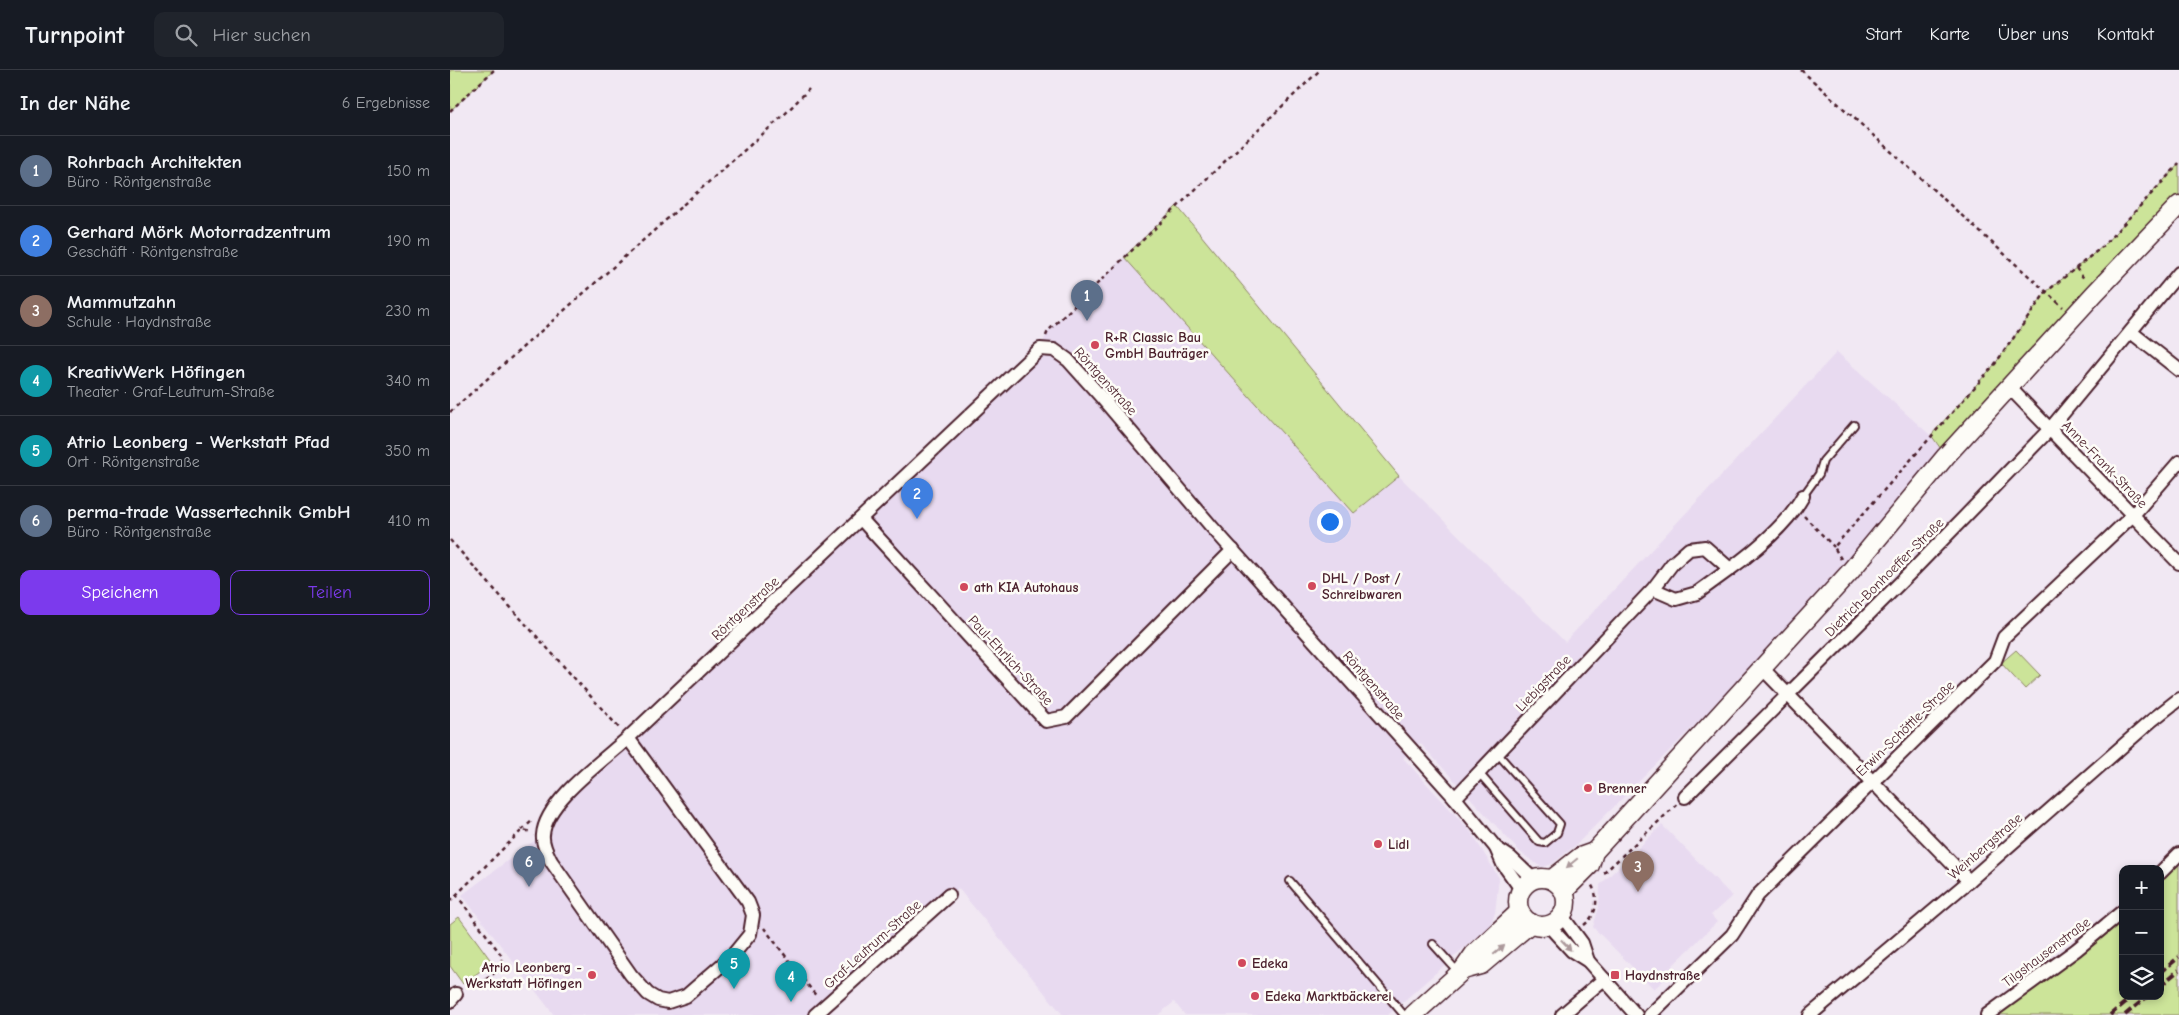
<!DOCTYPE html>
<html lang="de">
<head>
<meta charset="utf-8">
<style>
  :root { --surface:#171b24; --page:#20242c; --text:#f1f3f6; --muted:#9ea1a6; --line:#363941; --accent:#7c3aed }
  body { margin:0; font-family:"Comic Neue",sans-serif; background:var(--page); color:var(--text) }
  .controls { position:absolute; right:15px; bottom:15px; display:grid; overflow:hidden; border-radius:10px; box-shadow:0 2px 8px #0003 }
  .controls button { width:45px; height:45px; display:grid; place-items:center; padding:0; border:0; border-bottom:1px solid var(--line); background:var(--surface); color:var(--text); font:25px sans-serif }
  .you { position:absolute; left:879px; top:451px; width:18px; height:18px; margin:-12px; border:4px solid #fff; border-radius:50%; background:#1a73e8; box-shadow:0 0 0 8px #1a73e833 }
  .badge { display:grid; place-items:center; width:32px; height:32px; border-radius:50%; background:var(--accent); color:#fff; font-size:16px; font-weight:700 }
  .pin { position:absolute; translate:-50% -41px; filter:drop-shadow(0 1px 2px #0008) }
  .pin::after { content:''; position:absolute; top:26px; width:18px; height:15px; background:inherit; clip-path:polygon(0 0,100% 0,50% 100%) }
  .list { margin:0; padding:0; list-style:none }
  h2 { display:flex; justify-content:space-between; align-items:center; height:65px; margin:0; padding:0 20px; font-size:21px }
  h2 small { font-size:16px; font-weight:400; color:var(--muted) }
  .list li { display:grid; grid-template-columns:32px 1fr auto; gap:15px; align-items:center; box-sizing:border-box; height:70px; padding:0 20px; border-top:1px solid var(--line) }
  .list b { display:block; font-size:19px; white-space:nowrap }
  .list p { margin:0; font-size:16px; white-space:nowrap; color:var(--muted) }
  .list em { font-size:16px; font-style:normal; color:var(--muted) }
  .actions { display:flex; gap:10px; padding:15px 20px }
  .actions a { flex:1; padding:11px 0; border:1px solid var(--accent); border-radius:10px; text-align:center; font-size:18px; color:var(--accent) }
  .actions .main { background:var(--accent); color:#fff }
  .icon { flex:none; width:28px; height:28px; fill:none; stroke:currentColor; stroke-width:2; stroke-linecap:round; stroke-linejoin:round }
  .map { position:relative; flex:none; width:1729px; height:945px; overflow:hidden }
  header { display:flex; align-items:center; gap:30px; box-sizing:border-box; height:70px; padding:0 25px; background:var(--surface); border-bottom:1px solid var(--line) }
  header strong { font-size:24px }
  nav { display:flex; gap:28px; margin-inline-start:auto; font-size:18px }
  .search { width:350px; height:45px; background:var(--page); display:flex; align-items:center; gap:12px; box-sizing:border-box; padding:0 18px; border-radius:10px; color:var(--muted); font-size:19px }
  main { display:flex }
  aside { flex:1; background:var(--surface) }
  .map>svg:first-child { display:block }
</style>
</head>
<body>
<header>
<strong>Turnpoint</strong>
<div class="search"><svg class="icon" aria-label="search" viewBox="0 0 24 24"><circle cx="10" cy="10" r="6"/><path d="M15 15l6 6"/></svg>Hier suchen</div>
<nav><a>Start</a><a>Karte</a><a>Über uns</a><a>Kontakt</a></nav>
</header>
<main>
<aside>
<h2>In der Nähe<small>6 Ergebnisse</small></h2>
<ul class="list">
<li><span class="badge" style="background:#5c6f8a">1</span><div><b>Rohrbach Architekten</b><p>Büro · Röntgenstraße</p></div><em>150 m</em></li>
<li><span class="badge" style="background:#3f7fe0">2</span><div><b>Gerhard Mörk Motorradzentrum</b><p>Geschäft · Röntgenstraße</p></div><em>190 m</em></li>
<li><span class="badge" style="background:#8d6e63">3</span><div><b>Mammutzahn</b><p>Schule · Haydnstraße</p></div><em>230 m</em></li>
<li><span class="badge" style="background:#0f9aa8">4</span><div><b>KreativWerk Höfingen</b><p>Theater · Graf-Leutrum-Straße</p></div><em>340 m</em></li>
<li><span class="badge" style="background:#0f9aa8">5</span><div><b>Atrio Leonberg - Werkstatt Pfad</b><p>Ort · Röntgenstraße</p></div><em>350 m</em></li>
<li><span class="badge" style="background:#5c6f8a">6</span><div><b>perma-trade Wassertechnik GmbH</b><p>Büro · Röntgenstraße</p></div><em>410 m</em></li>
</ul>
<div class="actions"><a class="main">Speichern</a><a>Teilen</a></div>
</aside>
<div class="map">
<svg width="1729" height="945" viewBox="0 0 1729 945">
  <rect width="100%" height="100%" fill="#f1e8f3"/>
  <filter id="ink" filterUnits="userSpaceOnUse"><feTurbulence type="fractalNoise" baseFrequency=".02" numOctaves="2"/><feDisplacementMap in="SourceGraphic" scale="10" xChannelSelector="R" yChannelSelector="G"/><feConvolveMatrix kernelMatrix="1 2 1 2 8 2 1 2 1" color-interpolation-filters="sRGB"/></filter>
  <g filter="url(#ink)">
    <g fill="#e8daf0">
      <path d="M 674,187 L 874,404 L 904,443 L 949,406 L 1115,572 L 1387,282 L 1480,365 L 1496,386 L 1313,599 L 1304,592 L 1250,650 L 1126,775 L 1102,794 L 1093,797 L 1088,795 L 1070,782 L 970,673 L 953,688 L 1021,762 L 1049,808 L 1045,843 L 1041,854 L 938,945 L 735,945 L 724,932 L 708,945 L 613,945 L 508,818 L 365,945 L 104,945 L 12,825 L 93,764 L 109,729 L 590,279 L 598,261 Z"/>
      <path d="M 1212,755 L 1282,826 L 1261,845 L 1267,852 L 1214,904 L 1217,907 L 1204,919 L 1143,857 L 1149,837 L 1150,815 Z"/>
    </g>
    <g fill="#cce499" stroke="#8b8262">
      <path d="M 0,0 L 44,0 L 0,41 Z"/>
      <path d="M 1729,94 L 1729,130 L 1496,386 L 1481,365 L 1545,294 L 1596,222 L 1652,177 Z"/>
      <path d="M 727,136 L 949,406 L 904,443 L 674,187 Z"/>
      <path d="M 1566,580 L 1590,605 L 1575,619 L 1551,593 Z"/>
      <path d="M 1729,792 L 1729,945 L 1548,945 L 1673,850 L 1673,926 L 1710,926 L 1710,811 Z"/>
      <path d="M 9,847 L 42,892 L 13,914 L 0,896 L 0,854 Z"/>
    </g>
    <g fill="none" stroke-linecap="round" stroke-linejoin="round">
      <g stroke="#4a1f2b" stroke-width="10">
        <g id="lane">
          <path d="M 1353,426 L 1369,404 L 1373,391 L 1404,355"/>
          <path d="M 1029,703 L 1089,772 L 1095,773 L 1107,763 L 1110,754 L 1047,683"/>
          <path d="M 840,811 L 954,945"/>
          <path d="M 983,874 L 1009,903"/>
        </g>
      </g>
      <g stroke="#4a1f2b" stroke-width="16">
        <g id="street">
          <path d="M 1681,262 L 1729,300"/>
          <path d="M 1559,317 L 1729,493"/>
          <path d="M 411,449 L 596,651 L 616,647 L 783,480"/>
          <path d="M 1280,499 C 1305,481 1338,453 1353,426"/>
          <path d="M 1313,599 L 1519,811"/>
          <path d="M 178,668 L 298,832 L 303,845 L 300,864 L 282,886 L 236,926 L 218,932 L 208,930 L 198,924 L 181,905 L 101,791 C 97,783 92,774 93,765 C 95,731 154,690 178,668 L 590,279 L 604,280 L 618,290 L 653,329 L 761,456 L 1005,728 L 1046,778 L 1053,794 L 1071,819"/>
          <path d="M 1235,727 L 1465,498 L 1600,359 L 1729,203"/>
          <path d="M 1005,728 L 1203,519 L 1226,529 L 1247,523 L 1280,499 L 1255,477 L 1239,479 L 1222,494 L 1203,519"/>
          <path d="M 1046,778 L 1061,788 L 1083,809"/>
          <path d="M 1710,803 L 1729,784"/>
          <path d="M 1112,846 L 1132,873 L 1138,891"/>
          <path d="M 1098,855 L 1122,881 L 1138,891 L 1186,945"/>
          <path d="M 0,931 L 6,924"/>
          <path d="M 365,945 L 499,825"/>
          <path d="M 1112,945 L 1154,909"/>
          <path d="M 1200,945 L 1282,865 L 1308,825 L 1545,591 L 1554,567 L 1683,445 L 1729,392"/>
          <path d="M 1360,945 L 1519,811 L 1701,651 L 1729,629"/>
          <path d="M 1537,945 L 1626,880 L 1673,841"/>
        </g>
      </g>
      <g stroke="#4a1f2b" stroke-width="21">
        <g id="secondary">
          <circle cx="1092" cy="832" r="24"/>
          <path d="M 1102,809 L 1130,787 L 1144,782"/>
          <path d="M 1114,821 L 1140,795 L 1144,782 L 1399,503 L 1496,386 L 1645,223 L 1729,135"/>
          <path d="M 1013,900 L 1031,895 L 1081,853"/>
          <path d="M 963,945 L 1013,900 L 1024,884 L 1069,842"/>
        </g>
      </g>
      <g stroke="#4a1f2b" stroke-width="2.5" stroke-dasharray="4 4" stroke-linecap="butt">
        <path d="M 1351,0 L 1613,237"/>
        <path d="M 0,41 L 44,0"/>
        <path d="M 1626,198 L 1635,210"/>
        <path d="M 596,266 L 598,261 L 870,0"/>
        <path d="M 0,342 L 334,45 L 359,19"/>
        <path d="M 1354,446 L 1384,477"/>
        <path d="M 0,470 L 171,660"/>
        <path d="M 1391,489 L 1384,477 L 1545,294 L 1596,222 L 1652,177 L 1729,94"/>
        <path d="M 72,760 L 83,750"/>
        <path d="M 1154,803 L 1227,734"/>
        <path d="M 6,824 L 52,886 L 52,896 L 40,907 L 18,918"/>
        <path d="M 0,831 L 72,760 L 82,762"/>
        <path d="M 1134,855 C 1147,845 1150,828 1141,814"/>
        <path d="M 314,858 L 367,927"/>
      </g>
      <use href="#lane" stroke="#fdfcf7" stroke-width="6"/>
      <use href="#street" stroke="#fdfcf7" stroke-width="12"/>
      <use href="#secondary" stroke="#fdfcf7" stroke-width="18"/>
      <g stroke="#4a1f2b" stroke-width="4" stroke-dasharray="8 4" stroke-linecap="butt">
        <path d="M 1710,903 L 1729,887"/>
        <path d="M 1710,916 L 1729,900"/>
        <path d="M 1660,945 L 1683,926"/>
        <path d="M 1675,945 L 1698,926"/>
      </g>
    </g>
    <defs><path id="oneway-solid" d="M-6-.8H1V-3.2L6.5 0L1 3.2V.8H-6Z" transform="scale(1.25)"/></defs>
    <g fill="#ac999b">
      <use href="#oneway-solid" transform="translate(1122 793) rotate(140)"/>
      <use href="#oneway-solid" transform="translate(1116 875) rotate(47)"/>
      <use href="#oneway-solid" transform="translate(1049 880) rotate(-40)"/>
    </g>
  </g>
  <g fill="#d1495b" stroke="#fdfcf7" stroke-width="2">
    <circle cx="645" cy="275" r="5"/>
    <circle cx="862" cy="516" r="5"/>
    <circle cx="514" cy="517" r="5"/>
    <circle cx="1138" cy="718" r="5"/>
    <circle cx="928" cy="774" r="5"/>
    <circle cx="792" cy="893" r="5"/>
    <circle cx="142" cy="905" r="5"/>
    <rect x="1160" y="900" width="10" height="10" rx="2.5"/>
    <circle cx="805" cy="926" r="5"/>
  </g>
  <g text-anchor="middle" stroke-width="5" stroke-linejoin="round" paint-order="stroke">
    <g font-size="14" font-weight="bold" fill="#4a1f2b" stroke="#fdfcf7" text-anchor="start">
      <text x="655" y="272">R+R Classic Bau<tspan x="655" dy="16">GmbH Bauträger</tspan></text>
      <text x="872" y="513">DHL / Post /<tspan x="872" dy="16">Schreibwaren</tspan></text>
      <text x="524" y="522">ath KIA Autohaus</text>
      <text x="1148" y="723">Brenner</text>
      <text x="938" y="779">Lidl</text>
      <text x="802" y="898">Edeka</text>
      <text x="132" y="902" text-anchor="end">Atrio Leonberg -<tspan x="132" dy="16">Werkstatt Höfingen</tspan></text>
      <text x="1175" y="910">Haydnstraße</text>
      <text x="815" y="931">Edeka Marktbäckerei</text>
    </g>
    <g font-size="14" fill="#4a1f2b" stroke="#fdfcf7">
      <text transform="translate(656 311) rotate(48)" y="5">Röntgenstraße</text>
      <text transform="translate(1655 394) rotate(46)" y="5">Anne-Frank-Straße</text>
      <text transform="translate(1434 507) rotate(-45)" y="5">Dietrich-Bonhoeffer-Straße</text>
      <text transform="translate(295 538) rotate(-43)" y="5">Röntgenstraße</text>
      <text transform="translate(561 590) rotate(47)" y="5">Paul-Ehrlich-Straße</text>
      <text transform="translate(1093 613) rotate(-46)" y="5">Liebigstraße</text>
      <text transform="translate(924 615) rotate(49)" y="5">Röntgenstraße</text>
      <text transform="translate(1455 658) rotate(-44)" y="5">Erwin-Schöttle-Straße</text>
      <text transform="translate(1535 776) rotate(-41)" y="5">Weinbergstraße</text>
      <text transform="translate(422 874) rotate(-42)" y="5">Graf-Leutrum-Straße</text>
      <text transform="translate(1596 882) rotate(-37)" y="5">Tilgshausenstraße</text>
    </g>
  </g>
</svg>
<div class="controls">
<button>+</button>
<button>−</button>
<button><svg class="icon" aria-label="layers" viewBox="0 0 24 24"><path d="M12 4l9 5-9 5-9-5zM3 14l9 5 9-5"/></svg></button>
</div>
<div class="you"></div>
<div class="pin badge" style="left:637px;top:251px;background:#5c6f8a">1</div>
<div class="pin badge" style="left:467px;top:449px;background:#3f7fe0">2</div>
<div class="pin badge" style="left:1188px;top:822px;background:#8d6e63">3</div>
<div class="pin badge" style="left:341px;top:932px;background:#0f9aa8">4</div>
<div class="pin badge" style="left:284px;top:919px;background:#0f9aa8">5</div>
<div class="pin badge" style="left:79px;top:817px;background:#5c6f8a">6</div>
</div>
</main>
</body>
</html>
